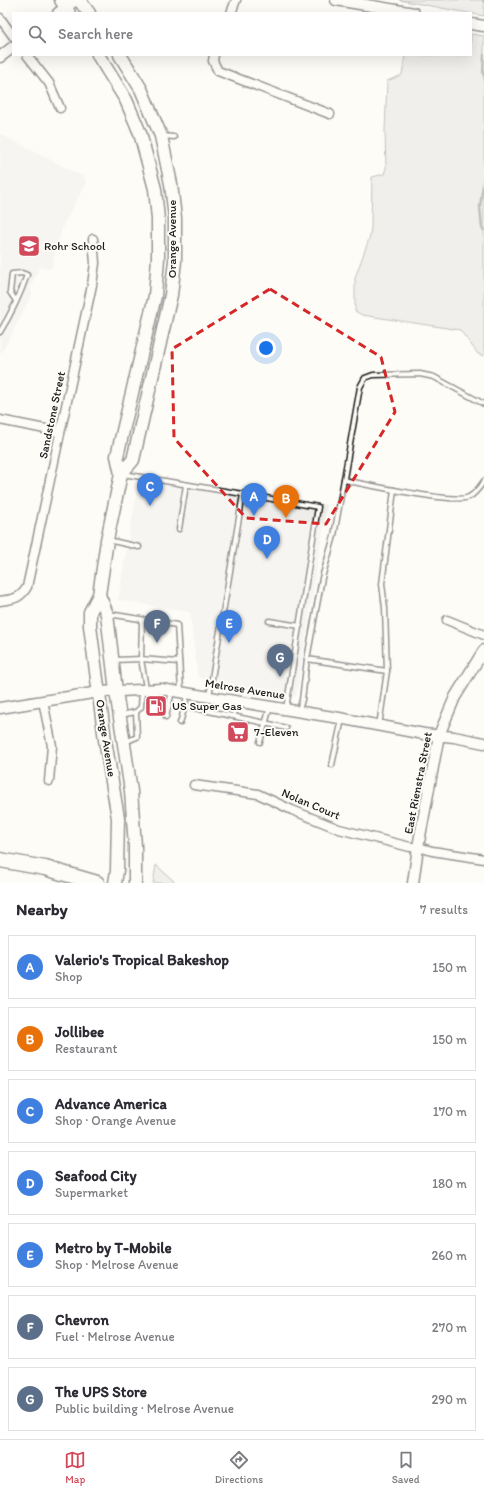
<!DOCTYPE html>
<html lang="en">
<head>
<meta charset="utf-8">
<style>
  :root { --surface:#fff; --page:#f2f2f3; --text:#2b2b33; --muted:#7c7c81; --line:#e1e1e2; --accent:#d1495b }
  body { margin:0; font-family:Itim,sans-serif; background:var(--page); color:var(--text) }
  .you { position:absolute; left:266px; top:348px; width:14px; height:14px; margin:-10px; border:3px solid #fff; border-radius:50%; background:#1a73e8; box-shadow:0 0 0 6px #1a73e833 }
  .badge { display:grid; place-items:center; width:26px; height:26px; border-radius:50%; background:var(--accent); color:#fff; font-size:13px; font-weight:700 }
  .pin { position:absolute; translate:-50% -33px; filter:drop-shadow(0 1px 2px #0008) }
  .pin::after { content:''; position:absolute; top:21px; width:14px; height:12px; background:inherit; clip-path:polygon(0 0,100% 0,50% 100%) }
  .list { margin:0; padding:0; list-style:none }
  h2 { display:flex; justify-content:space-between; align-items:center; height:52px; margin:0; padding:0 16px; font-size:17px }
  h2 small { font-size:13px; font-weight:400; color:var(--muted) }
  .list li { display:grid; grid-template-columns:26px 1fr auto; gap:12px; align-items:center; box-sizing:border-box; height:64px; margin:0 8px 8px; padding:0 8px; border:1px solid var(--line); border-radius:0px }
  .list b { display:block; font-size:15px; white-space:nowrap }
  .list p { margin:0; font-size:13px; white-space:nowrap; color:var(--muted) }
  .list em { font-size:13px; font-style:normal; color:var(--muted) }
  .icon { flex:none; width:22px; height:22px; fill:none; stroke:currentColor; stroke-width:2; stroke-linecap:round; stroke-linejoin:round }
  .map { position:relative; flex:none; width:484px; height:883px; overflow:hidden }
  .search { position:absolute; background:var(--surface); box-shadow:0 4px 16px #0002; left:12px; right:12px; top:12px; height:44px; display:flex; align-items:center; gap:10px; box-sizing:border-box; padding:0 14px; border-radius:0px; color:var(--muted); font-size:15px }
  .sheet { height:556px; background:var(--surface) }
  nav { display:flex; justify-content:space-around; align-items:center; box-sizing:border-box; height:56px; border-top:1px solid var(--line); background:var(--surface); font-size:11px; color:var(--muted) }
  nav a { display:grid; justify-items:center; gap:2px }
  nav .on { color:var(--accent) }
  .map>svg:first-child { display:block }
</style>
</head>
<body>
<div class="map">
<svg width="484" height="883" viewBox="0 0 484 883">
  <rect width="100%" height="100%" fill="#fdfcf7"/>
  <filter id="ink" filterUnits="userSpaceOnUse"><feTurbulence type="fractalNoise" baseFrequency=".025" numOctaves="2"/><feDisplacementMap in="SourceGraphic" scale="8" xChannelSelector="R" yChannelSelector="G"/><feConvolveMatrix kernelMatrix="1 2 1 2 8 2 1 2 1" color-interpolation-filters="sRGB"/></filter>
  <g filter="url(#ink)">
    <g fill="#eeede9">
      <path d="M 0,134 L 84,177 L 86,183 L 63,225 L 51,269 L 40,267 L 30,287 L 32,294 L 6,345 L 0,354 Z"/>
      <path d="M 140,473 L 327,505 L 296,697 L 201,678 L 198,677 L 190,612 L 118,600 Z"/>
    </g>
    <g fill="#e0dfdb" stroke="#7e7e7c">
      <path d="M 399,0 L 484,0 L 484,16 Z"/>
      <path d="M 471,34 L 484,36 L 484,356 L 478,354 L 460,330 L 362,315 L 355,311 L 355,278 L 370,236 L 371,227 L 372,177 L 384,174 L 386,168 L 385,131 L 387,81 L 402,75 L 405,55 L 471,55 Z"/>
      <path d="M 156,865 L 176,883 L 153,883 Z"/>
    </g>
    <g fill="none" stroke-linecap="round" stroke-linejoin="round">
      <g stroke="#797876" stroke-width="2.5">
        <path d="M 483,0 L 484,2"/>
        <path d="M 484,55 L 483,73 L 484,76"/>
        <path d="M 484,177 L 480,207 L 482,228 L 484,230"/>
      </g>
      <g stroke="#1c1c1c" stroke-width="7">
        <g id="service">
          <path d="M 162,136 L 174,137"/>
          <path d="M 0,332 C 11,314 20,295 27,275 L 22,273 L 12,274 L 10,292 L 16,301"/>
          <path d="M 123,474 L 243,494"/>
          <path d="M 344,480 C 363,484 456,504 469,497 C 475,494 480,487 484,481"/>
          <path d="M 179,529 L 186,485"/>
          <path d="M 108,540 L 139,547"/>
          <path d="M 109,614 L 177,625 L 181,691"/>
          <path d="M 142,620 L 141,659 L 179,662"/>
          <path d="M 269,621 L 300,626"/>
          <path d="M 307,659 L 387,671"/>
          <path d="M 114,660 L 141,659 L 146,688"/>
          <path d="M 187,694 L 185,706 L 265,723 L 286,728"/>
          <path d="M 209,696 L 243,494 L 318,507 L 286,709"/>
          <path d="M 299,710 L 302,700 L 307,659 L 322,578 L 334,536 L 360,387 L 365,378 L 373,375 L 420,374 L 434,377 L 484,404"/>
          <path d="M 120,715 L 136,712 L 141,707 L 142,691"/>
          <path d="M 234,716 L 236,701"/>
          <path d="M 166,717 L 172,691"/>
          <path d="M 180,723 L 185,706"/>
          <path d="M 379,726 L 387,671 L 385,608 L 382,584 L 394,490"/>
          <path d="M 125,742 L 137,737 L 136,712"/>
          <path d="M 260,742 L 270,707"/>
          <path d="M 332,765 L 342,719"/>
        </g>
      </g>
      <g stroke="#1c1c1c" stroke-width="11">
        <g id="minor">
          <path d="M 231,13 L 236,0"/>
          <path d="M 0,18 L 13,36"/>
          <path d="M 27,55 L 49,83 L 60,108"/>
          <path d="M 214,55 L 213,61 L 218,71 L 330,114"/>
          <path d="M 0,420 L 60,432"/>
          <path d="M 0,601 C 13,599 20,599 27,587 L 92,285 L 95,263 L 93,239"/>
          <path d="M 447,620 L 484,635"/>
          <path d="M 43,701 L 52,746 L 49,781"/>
          <path d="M 194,785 L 258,794 L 292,810 L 339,829 L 410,847 L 418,847 L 432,851 L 484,859"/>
        </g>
      </g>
      <g stroke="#1c1c1c" stroke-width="13">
        <g id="tertiary">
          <path d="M 336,0 L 414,13"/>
          <path d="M 58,13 L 76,0"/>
          <path d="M 471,24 L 484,26"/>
          <path d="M 0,57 L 13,47"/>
          <path d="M 0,708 L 99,692 L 161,689 L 339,718 L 424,734 L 454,737 L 484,743"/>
          <path d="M 413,883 L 418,847 L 439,735 L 455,697 L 484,650"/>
        </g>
      </g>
      <g stroke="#1c1c1c" stroke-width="15">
        <g id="primary">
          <path d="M 61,0 L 69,13"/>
          <path d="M 79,0 L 89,13"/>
          <path d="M 98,55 L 126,100 L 140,133 L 155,189 L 158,219 L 158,258 L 155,296 L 117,456 L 121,474 L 107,540 L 99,595 L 90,612 L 90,626 L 105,740 L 118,818 L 117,871 L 115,883"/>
          <path d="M 120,55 L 141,89 L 161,136 L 171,184 L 175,218 L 175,261 L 171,295 L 133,460 L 121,474"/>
          <path d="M 99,595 L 107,614 L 116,691 L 131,791 L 135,846 L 135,883"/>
        </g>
      </g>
      <g stroke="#1c1c1c" stroke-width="17">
        <path id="motorway" d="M 0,860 L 45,868 L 97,883"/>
      </g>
      <use href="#service" stroke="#fdfcf7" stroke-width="4"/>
      <use href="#minor" stroke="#fdfcf7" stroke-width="8"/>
      <use href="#tertiary" stroke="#fdfcf7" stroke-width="10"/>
      <use href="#primary" stroke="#fdfcf7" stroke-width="12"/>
      <use href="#motorway" stroke="#fdfcf7" stroke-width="14"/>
    </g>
  </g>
  <path d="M0 0H484V883H0ZM 270,289 L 381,357 L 395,412 L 326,524 L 246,518 L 174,438 L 172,349 Z" fill="#fdfcf7" fill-opacity=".55" fill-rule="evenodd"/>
  <path fill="none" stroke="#d62828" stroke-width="3" stroke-dasharray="8 5" stroke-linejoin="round" d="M 270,289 L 381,357 L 395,412 L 326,524 L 246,518 L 174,438 L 172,349 Z"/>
  <defs>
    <g id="school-square" transform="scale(1.15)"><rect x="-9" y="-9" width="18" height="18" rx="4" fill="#d1495b" stroke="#fdfcf7"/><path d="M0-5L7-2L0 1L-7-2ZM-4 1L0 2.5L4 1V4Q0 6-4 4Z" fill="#fff"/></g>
    <g id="fuel-square" transform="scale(1.15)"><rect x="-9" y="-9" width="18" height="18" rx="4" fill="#d1495b" stroke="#fdfcf7"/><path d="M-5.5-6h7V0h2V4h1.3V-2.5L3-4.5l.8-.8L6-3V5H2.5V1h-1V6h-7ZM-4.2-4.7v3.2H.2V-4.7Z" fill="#fff"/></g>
    <g id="supermarket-square" transform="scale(1.15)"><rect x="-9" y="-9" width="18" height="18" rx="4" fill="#d1495b" stroke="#fdfcf7"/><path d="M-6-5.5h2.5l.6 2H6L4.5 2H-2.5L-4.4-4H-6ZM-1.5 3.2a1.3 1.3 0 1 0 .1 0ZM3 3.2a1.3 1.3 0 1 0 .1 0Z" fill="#fff"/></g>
  </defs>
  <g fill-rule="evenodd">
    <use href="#school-square" x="29" y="246"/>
    <use href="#fuel-square" x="156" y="706"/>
    <use href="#supermarket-square" x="238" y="732"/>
  </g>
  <g text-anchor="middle" stroke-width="4" stroke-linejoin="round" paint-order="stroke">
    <g font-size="12" fill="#1c1c1c" stroke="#fdfcf7">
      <text transform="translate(172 239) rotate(-90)" y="4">Orange Avenue</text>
      <text transform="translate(52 415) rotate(-78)" y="4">Sandstone Street</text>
      <text transform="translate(245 689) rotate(9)" y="4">Melrose Avenue</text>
      <text transform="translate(106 738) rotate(81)" y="4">Orange Avenue</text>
      <text transform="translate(418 783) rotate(-79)" y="4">East Rienstra Street</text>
      <text transform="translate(311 804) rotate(23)" y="4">Nolan Court</text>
    </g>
    <g font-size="12" fill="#1c1c1c" stroke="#fdfcf7" text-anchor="start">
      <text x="44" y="250">Rohr School</text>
      <text x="172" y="710">US Super Gas</text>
      <text x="254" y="736">7-Eleven</text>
    </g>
  </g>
</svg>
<div class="you"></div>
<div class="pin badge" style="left:254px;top:516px;background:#3f7fe0">A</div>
<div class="pin badge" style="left:286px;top:518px;background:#e8710a">B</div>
<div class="pin badge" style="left:150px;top:506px;background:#3f7fe0">C</div>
<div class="pin badge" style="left:267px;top:559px;background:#3f7fe0">D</div>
<div class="pin badge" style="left:229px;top:643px;background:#3f7fe0">E</div>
<div class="pin badge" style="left:157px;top:643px;background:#5c6f8a">F</div>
<div class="pin badge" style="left:280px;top:677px;background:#5c6f8a">G</div>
<div class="search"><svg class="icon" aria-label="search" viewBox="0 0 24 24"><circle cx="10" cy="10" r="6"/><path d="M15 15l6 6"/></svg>Search here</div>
</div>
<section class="sheet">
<h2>Nearby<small>7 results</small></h2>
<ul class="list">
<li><span class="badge" style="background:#3f7fe0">A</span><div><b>Valerio's Tropical Bakeshop</b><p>Shop</p></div><em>150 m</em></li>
<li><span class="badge" style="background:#e8710a">B</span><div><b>Jollibee</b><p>Restaurant</p></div><em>150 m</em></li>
<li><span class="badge" style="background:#3f7fe0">C</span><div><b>Advance America</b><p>Shop · Orange Avenue</p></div><em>170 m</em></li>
<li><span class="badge" style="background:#3f7fe0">D</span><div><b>Seafood City</b><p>Supermarket</p></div><em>180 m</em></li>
<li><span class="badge" style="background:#3f7fe0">E</span><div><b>Metro by T-Mobile</b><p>Shop · Melrose Avenue</p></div><em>260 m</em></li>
<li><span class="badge" style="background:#5c6f8a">F</span><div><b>Chevron</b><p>Fuel · Melrose Avenue</p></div><em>270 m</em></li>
<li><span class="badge" style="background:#5c6f8a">G</span><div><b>The UPS Store</b><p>Public building · Melrose Avenue</p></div><em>290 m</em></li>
</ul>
</section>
<nav>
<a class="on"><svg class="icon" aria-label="map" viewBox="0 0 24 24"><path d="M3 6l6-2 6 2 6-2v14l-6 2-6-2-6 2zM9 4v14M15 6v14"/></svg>Map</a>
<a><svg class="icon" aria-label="directions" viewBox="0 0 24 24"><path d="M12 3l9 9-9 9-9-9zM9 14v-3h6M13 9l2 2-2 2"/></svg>Directions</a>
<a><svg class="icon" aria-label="saved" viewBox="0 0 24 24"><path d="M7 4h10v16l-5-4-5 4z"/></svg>Saved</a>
</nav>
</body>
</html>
